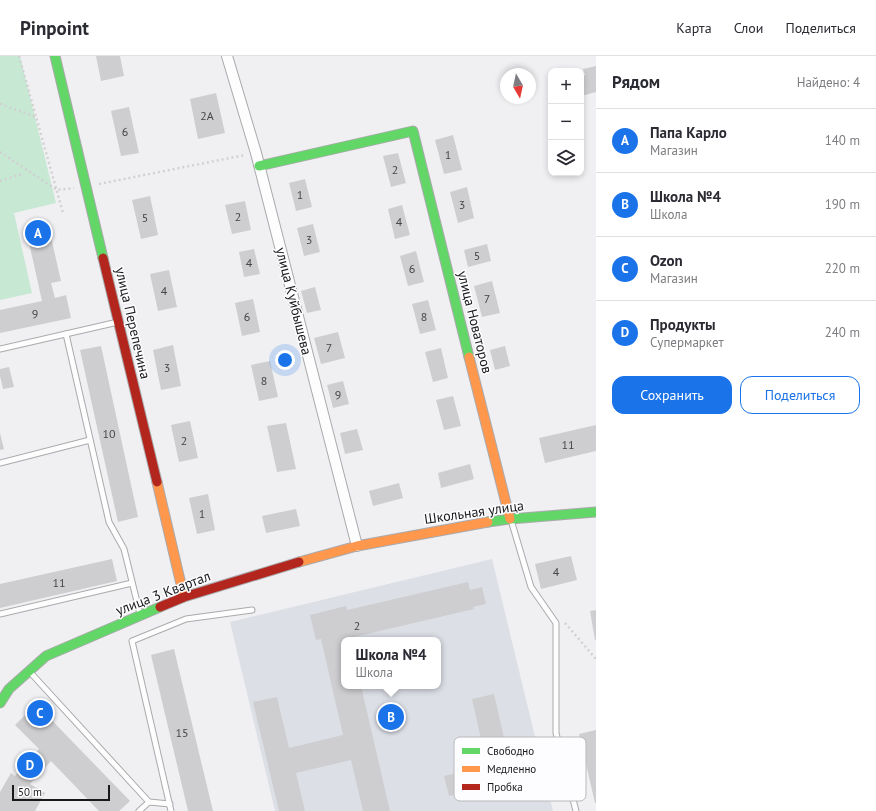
<!DOCTYPE html>
<html lang="ru">
<head>
<meta charset="utf-8">
<style>
  :root { --surface:#fff; --page:#f2f2f3; --text:#2b2b33; --muted:#7c7c81; --line:#e1e1e2; --accent:#1a73e8 }
  body { margin:0; font-family:"PT Sans",sans-serif; background:var(--page); color:var(--text) }
  .controls { position:absolute; right:12px; top:12px; display:grid; overflow:hidden; border-radius:8px; box-shadow:0 2px 6px #0003 }
  .controls button { width:36px; height:36px; display:grid; place-items:center; padding:0; border:0; border-bottom:1px solid var(--line); background:var(--surface); color:var(--text); font:20px sans-serif }
  .compass { position:absolute; left:500px; top:12px; width:36px; height:36px; border-radius:50%; background:var(--surface); box-shadow:0 2px 6px #0003; rotate:171deg }
  .scale { position:absolute; left:12px; bottom:10px; width:98px; box-sizing:border-box; padding-left:4px; border:2px solid #18191a; border-top:0; font-size:11px; line-height:14px; white-space:nowrap; color:#18191a; -webkit-text-stroke:3px #fdfdff; paint-order:stroke }
  .you { position:absolute; left:285px; top:304px; width:14px; height:14px; margin:-10px; border:3px solid #fff; border-radius:50%; background:#1a73e8; box-shadow:0 0 0 6px #1a73e833 }
  .badge { display:grid; place-items:center; width:26px; height:26px; border-radius:50%; background:var(--accent); color:#fff; font-size:13px; font-weight:700 }
  .pin { position:absolute; translate:-50% -50%; border:2px solid #fff; box-shadow:0 1px 4px #0006 }
  .popup { position:absolute; left:341px; top:581px; width:100px; height:52px; box-sizing:border-box; display:grid; place-content:center; border-radius:8px; background:var(--surface); filter:drop-shadow(0 1px 3px #0005); font-size:13px; white-space:nowrap; color:var(--muted) }
  .popup b { font-size:15px; color:var(--text) }
  .popup::after { content:''; position:absolute; left:50%; top:100%; margin-left:-8px; border:8px solid transparent; border-top-color:var(--surface) }
  .list { margin:0; padding:0; list-style:none }
  h2 { display:flex; justify-content:space-between; align-items:center; height:52px; margin:0; padding:0 16px; font-size:17px }
  h2 small { font-size:13px; font-weight:400; color:var(--muted) }
  .list li { display:grid; grid-template-columns:26px 1fr auto; gap:12px; align-items:center; box-sizing:border-box; height:64px; padding:0 16px; border-top:1px solid var(--line) }
  .list b { display:block; font-size:15px; white-space:nowrap }
  .list p { margin:0; font-size:13px; white-space:nowrap; color:var(--muted) }
  .list em { font-size:13px; font-style:normal; color:var(--muted) }
  .actions { display:flex; gap:8px; padding:12px 16px }
  .actions a { flex:1; padding:9px 0; border:1px solid var(--accent); border-radius:12px; text-align:center; font-size:14px; color:var(--accent) }
  .actions .main { background:var(--accent); color:#fff }
  .icon { flex:none; width:22px; height:22px; fill:none; stroke:currentColor; stroke-width:2; stroke-linecap:round; stroke-linejoin:round }
  .map { position:relative; flex:none; width:596px; height:755px; overflow:hidden }
  header { display:flex; align-items:center; gap:24px; box-sizing:border-box; height:56px; padding:0 20px; background:var(--surface); border-bottom:1px solid var(--line) }
  header strong { font-size:19px }
  nav { display:flex; gap:22px; margin-inline-start:auto; font-size:14px }
  main { display:flex }
  aside { flex:1; background:var(--surface) }
  .map>svg:first-child { display:block }
</style>
</head>
<body>
<header>
<strong>Pinpoint</strong>
<nav><a>Карта</a><a>Слои</a><a>Поделиться</a></nav>
</header>
<main>
<div class="map">
<svg width="596" height="755" viewBox="0 0 596 755">
  <rect width="100%" height="100%" fill="#f0f0f3"/>
  <path fill="#dddfe7" fill-rule="evenodd" d="M 492,503 L 553,755 L 275,755 L 230,566 ZM 344,584 L 438,584 L 438,630 L 344,630 Z"/>
  <path fill="#c7e8d3" d="M 0,0 L 20,0 L 56,147 L 14,157 L 32,237 L 0,244 Z"/>
  <g fill="#ceced0">
    <path d="M 96,0 L 120,0 L 124,20 L 101,25 Z"/>
    <path d="M 596,10 L 596,36 L 581,40 L 581,20 L 585,19 L 583,13 Z"/>
    <path d="M 216,37 L 225,77 L 198,83 L 190,43 Z"/>
    <path d="M 129,51 L 139,97 L 121,100 L 111,55 Z"/>
    <path d="M 453,79 L 462,114 L 444,118 L 435,84 Z"/>
    <path d="M 398,97 L 406,127 L 391,131 L 383,100 Z"/>
    <path d="M 305,123 L 312,151 L 296,155 L 289,127 Z"/>
    <path d="M 467,131 L 474,162 L 458,167 L 450,136 Z"/>
    <path d="M 150,140 L 158,179 L 141,183 L 132,144 Z"/>
    <path d="M 245,145 L 251,174 L 232,178 L 225,149 Z"/>
    <path d="M 402,149 L 410,179 L 395,183 L 388,153 Z"/>
    <path d="M 48,168 L 61,225 L 51,227 L 55,242 L 66,239 L 71,262 L 0,277 L 0,254 L 42,245 L 26,173 Z"/>
    <path d="M 313,168 L 320,196 L 304,200 L 297,172 Z"/>
    <path d="M 487,188 L 491,205 L 468,211 L 464,194 Z"/>
    <path d="M 254,193 L 260,218 L 244,221 L 239,196 Z"/>
    <path d="M 416,195 L 424,226 L 408,230 L 400,200 Z"/>
    <path d="M 169,214 L 177,251 L 158,255 L 150,218 Z"/>
    <path d="M 492,225 L 500,257 L 482,261 L 474,230 Z"/>
    <path d="M 315,231 L 321,254 L 307,257 L 301,235 Z"/>
    <path d="M 253,243 L 260,276 L 242,280 L 235,247 Z"/>
    <path d="M 428,244 L 436,274 L 420,278 L 412,248 Z"/>
    <path d="M 338,276 L 345,302 L 321,308 L 314,282 Z"/>
    <path d="M 173,289 L 181,330 L 161,334 L 153,294 Z"/>
    <path d="M 101,290 L 138,461 L 118,466 L 80,294 Z"/>
    <path d="M 505,290 L 510,310 L 495,314 L 490,294 Z"/>
    <path d="M 441,292 L 448,322 L 433,326 L 425,296 Z"/>
    <path d="M 270,305 L 278,341 L 259,345 L 251,309 Z"/>
    <path d="M 9,311 L 14,331 L 3,333 L 0,320 L 0,313 Z"/>
    <path d="M 343,325 L 349,348 L 333,352 L 327,329 Z"/>
    <path d="M 453,340 L 461,370 L 444,374 L 436,344 Z"/>
    <path d="M 190,365 L 198,402 L 179,406 L 171,369 Z"/>
    <path d="M 286,367 L 296,413 L 277,416 L 267,370 Z"/>
    <path d="M 596,369 L 596,395 L 545,407 L 539,382 Z"/>
    <path d="M 357,373 L 363,394 L 345,398 L 340,377 Z"/>
    <path d="M 0,377 L 4,393 L 0,394 Z"/>
    <path d="M 470,408 L 474,423 L 441,432 L 438,417 Z"/>
    <path d="M 399,427 L 403,442 L 373,450 L 369,435 Z"/>
    <path d="M 208,438 L 215,474 L 197,478 L 189,442 Z"/>
    <path d="M 296,453 L 300,470 L 266,477 L 262,460 Z"/>
    <path d="M 571,500 L 577,524 L 541,533 L 535,508 Z"/>
    <path d="M 112,503 L 117,525 L 0,552 L 0,528 Z"/>
    <path d="M 468,526 L 470,534 L 482,531 L 486,548 L 473,551 L 474,553 L 354,581 L 355,584 L 344,584 L 344,630 L 361,630 L 390,755 L 363,755 L 351,704 L 296,717 L 305,755 L 279,755 L 253,646 L 277,641 L 289,692 L 343,679 L 321,583 L 316,584 L 310,559 L 346,550 L 347,554 Z"/>
    <path d="M 596,554 L 596,584 L 595,584 L 590,555 Z"/>
    <path d="M 174,593 L 213,755 L 188,755 L 151,599 Z"/>
    <path d="M 494,638 L 514,725 L 449,740 L 444,720 L 487,710 L 472,643 Z"/>
    <path d="M 36,648 L 130,745 L 119,755 L 99,755 L 51,705 L 30,728 L 45,737 L 35,755 L 0,755 L 0,736 L 11,717 L 15,720 L 39,693 L 15,669 Z"/>
    <path d="M 596,674 L 596,747 L 595,747 L 579,678 Z"/>
  </g>
  <g fill="none" stroke-linecap="round" stroke-linejoin="round">
    <g stroke="#aaaaad" stroke-width="7">
      <g id="lane">
        <path d="M 66,278 L 109,466 L 124,493 L 140,558"/>
        <path d="M 0,293 L 118,266"/>
        <path d="M 0,407 L 90,384"/>
        <path d="M 511,464 L 531,531 L 556,567 L 556,677 L 576,755"/>
        <path d="M 0,558 L 132,527"/>
        <path d="M 29,615 L 149,746"/>
        <path d="M 139,755 L 149,746 L 170,748"/>
        <path d="M 171,755 L 132,585 L 186,563 L 252,554"/>
      </g>
    </g>
    <g stroke="#aaaaad" stroke-width="12">
      <path id="street" d="M 227,0 L 256,97 L 357,490"/>
    </g>
    <g stroke="#aaaaad" stroke-width="11">
      <g id="fast">
        <path d="M 55,0 L 103,202"/>
        <path d="M 259,110 L 413,75 L 469,301"/>
        <path d="M 488,466 L 510,463 L 596,456"/>
        <path d="M 0,647 L 9,633 L 46,600 L 160,551"/>
      </g>
    </g>
    <g stroke="#aaaaad" stroke-width="11">
      <g id="slow">
        <path d="M 469,301 L 510,463"/>
        <path d="M 157,426 L 184,541"/>
        <path d="M 299,506 L 357,490 L 488,466"/>
      </g>
    </g>
    <g stroke="#aaaaad" stroke-width="11">
      <g id="jam">
        <path d="M 103,202 L 157,426"/>
        <path d="M 160,551 L 184,541 L 299,506"/>
      </g>
    </g>
    <g stroke="#d1d1d2" stroke-width="2.5" stroke-dasharray="2 3" stroke-linecap="butt">
      <path d="M 19,0 L 63,157"/>
      <path d="M 0,48 L 36,61"/>
      <path d="M 0,96 L 57,134 L 74,132"/>
      <path d="M 0,125 L 22,118"/>
      <path d="M 99,128 L 245,99"/>
      <path d="M 565,567 L 596,603"/>
    </g>
    <use href="#lane" stroke="#fdfdfd" stroke-width="5"/>
    <use href="#street" stroke="#fdfdfd" stroke-width="10"/>
    <use href="#fast" stroke="#63d668" stroke-width="9"/>
    <use href="#slow" stroke="#ff974d" stroke-width="9"/>
    <use href="#jam" stroke="#b3261e" stroke-width="9"/>
  </g>
  <g text-anchor="middle" stroke-width="3" stroke-linejoin="round" paint-order="stroke">
    <g font-size="12" fill="#464648">
      <text x="207" y="64">2А</text>
      <text x="125" y="80">6</text>
      <text x="448" y="103">1</text>
      <text x="395" y="118">2</text>
      <text x="300" y="143">1</text>
      <text x="462" y="153">3</text>
      <text x="238" y="165">2</text>
      <text x="145" y="166">5</text>
      <text x="399" y="170">4</text>
      <text x="309" y="188">3</text>
      <text x="477" y="204">5</text>
      <text x="249" y="211">4</text>
      <text x="412" y="217">6</text>
      <text x="164" y="239">4</text>
      <text x="487" y="247">7</text>
      <text x="35" y="262">9</text>
      <text x="247" y="265">6</text>
      <text x="424" y="265">8</text>
      <text x="329" y="296">7</text>
      <text x="167" y="316">3</text>
      <text x="264" y="329">8</text>
      <text x="338" y="343">9</text>
      <text x="109" y="382">10</text>
      <text x="184" y="389">2</text>
      <text x="568" y="393">11</text>
      <text x="202" y="462">1</text>
      <text x="556" y="520">4</text>
      <text x="59" y="531">11</text>
      <text x="357" y="574">2</text>
      <text x="182" y="681">15</text>
    </g>
    <g font-size="14" fill="#18191a" stroke="#fdfdff">
      <text transform="translate(294 245) rotate(76)" y="5">улица Куйбышева</text>
      <text transform="translate(475 266) rotate(76)" y="5">улица Новаторов</text>
      <text transform="translate(133 267) rotate(77)" y="5">улица Перепечина</text>
      <text transform="translate(474 456) rotate(-8)" y="5">Школьная улица</text>
      <text transform="translate(163 537) rotate(-21)" y="5">улица 3 Квартал</text>
    </g>
  </g>
  <rect x="454" y="681" width="132" height="64" rx="6" fill="#fdfdff" stroke="#b8b9ba" stroke-width="1"/>
  <rect x="462" y="692" width="18" height="6" fill="#63d668"/>
  <rect x="462" y="710" width="18" height="6" fill="#ff974d"/>
  <rect x="462" y="728" width="18" height="6" fill="#b3261e"/>
  <g font-size="11" fill="#18191a">
    <text x="487" y="699">Свободно</text>
    <text x="487" y="717">Медленно</text>
    <text x="487" y="735">Пробка</text>
  </g>
</svg>
<div class="controls">
<button>+</button>
<button>−</button>
<button><svg class="icon" aria-label="layers" viewBox="0 0 24 24"><path d="M12 4l9 5-9 5-9-5zM3 14l9 5 9-5"/></svg></button>
</div>
<svg class="compass" viewBox="-18 -18 36 36"><path d="M0-13l5 13h-10z" fill="#e53935"/><path d="M0 13l5-13h-10z" fill="#7c7c81"/></svg>
<div class="scale">50 m</div>
<div class="you"></div>
<div class="pin badge" style="left:38px;top:177px">A</div>
<div class="pin badge" style="left:391px;top:661px">B</div>
<div class="popup"><b>Школа №4</b>Школа</div>
<div class="pin badge" style="left:40px;top:657px">C</div>
<div class="pin badge" style="left:30px;top:709px">D</div>
</div>
<aside>
<h2>Рядом<small>Найдено: 4</small></h2>
<ul class="list">
<li><span class="badge">A</span><div><b>Папа Карло</b><p>Магазин</p></div><em>140 m</em></li>
<li><span class="badge">B</span><div><b>Школа №4</b><p>Школа</p></div><em>190 m</em></li>
<li><span class="badge">C</span><div><b>Ozon</b><p>Магазин</p></div><em>220 m</em></li>
<li><span class="badge">D</span><div><b>Продукты</b><p>Супермаркет</p></div><em>240 m</em></li>
</ul>
<div class="actions"><a class="main">Сохранить</a><a>Поделиться</a></div>
</aside>
</main>
</body>
</html>
